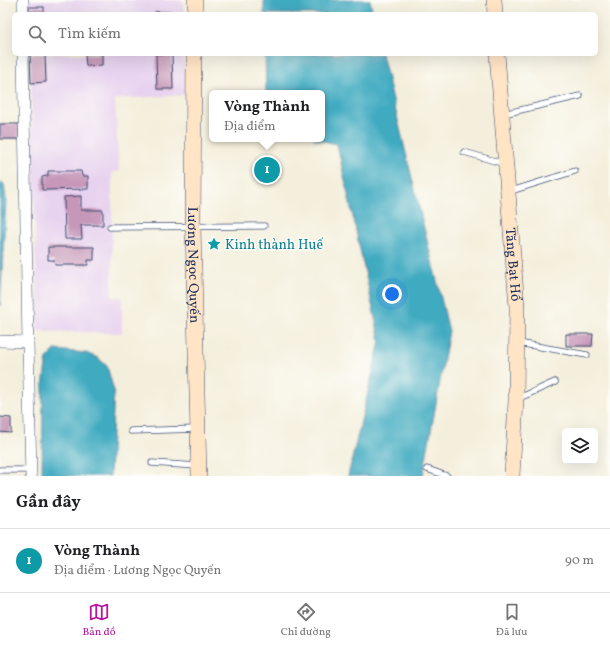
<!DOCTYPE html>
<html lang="vi">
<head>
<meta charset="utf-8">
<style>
  :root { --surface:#fff; --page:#f6f6f6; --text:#202124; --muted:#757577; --line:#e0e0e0; --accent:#b5179e }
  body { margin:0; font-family:Vollkorn,serif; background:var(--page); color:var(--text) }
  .controls { position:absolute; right:12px; bottom:12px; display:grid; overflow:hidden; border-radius:6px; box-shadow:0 4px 16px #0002 }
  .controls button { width:36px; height:36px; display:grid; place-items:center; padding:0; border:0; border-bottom:1px solid var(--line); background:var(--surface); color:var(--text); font:20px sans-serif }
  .you { position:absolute; left:392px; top:294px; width:14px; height:14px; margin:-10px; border:3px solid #fff; border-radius:50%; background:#1a73e8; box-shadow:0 0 0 6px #1a73e833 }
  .badge { display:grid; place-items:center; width:26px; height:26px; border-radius:50%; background:var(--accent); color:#fff; font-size:13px; font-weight:700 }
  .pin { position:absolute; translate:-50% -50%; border:2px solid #fff; box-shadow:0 1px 4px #0006 }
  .popup { position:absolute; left:209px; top:90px; width:116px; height:52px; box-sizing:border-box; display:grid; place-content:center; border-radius:6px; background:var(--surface); filter:drop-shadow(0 1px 3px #0005); font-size:13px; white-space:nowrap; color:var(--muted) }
  .popup b { font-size:15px; color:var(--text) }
  .popup::after { content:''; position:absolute; left:50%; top:100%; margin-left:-8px; border:8px solid transparent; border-top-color:var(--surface) }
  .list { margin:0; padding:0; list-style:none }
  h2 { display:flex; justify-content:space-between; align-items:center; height:52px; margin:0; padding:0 16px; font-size:17px }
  h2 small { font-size:13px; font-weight:400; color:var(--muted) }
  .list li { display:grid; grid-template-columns:26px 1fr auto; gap:12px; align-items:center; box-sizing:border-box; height:64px; padding:0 16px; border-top:1px solid var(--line) }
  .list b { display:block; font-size:15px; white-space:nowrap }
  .list p { margin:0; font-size:13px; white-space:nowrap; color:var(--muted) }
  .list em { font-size:13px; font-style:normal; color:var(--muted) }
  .icon { flex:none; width:22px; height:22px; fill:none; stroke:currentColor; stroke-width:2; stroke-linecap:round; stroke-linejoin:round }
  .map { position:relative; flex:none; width:610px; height:476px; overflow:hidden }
  .search { position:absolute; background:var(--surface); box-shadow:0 4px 16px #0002; left:12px; right:12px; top:12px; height:44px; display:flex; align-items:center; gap:10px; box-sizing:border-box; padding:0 14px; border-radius:6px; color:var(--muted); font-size:15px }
  .sheet { height:116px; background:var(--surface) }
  nav { display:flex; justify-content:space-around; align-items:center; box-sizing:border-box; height:56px; border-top:1px solid var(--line); background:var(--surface); font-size:11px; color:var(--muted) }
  nav a { display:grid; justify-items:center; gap:2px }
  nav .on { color:var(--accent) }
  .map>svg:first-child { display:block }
</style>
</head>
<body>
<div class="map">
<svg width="610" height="476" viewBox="0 0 610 476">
  <rect width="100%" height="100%" fill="#fdfcf7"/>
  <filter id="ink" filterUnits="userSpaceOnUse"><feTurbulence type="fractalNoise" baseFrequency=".025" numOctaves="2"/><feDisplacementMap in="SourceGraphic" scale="8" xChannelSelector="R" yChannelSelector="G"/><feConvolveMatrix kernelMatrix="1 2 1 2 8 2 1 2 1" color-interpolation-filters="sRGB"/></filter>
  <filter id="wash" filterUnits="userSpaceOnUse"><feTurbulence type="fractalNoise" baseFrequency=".012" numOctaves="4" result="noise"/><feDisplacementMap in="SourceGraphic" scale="16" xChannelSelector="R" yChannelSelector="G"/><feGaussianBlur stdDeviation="0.9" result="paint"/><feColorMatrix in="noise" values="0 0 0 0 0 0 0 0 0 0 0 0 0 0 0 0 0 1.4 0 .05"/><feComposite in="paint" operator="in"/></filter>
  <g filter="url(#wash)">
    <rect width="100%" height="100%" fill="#f4efdc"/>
    <g fill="#e7d2ef">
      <path d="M 28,0 L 183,0 L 183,14 L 29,14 Z"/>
      <path d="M 30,54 L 184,54 L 185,95 L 115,99 L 119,171 L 112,172 L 112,297 L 122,297 L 122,333 L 38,331 Z"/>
    </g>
    <g fill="#41aac1" stroke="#2e6c90">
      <path d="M 264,0 L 370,0 L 373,14 L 264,14 Z"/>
      <path d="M 265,54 L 382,54 L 449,331 L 423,476 L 348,476 L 380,341 L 337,144 L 314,139 L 322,139 L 322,93 L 266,93 Z"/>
      <path d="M 0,181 L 4,184 L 6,200 L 0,306 Z"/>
      <path d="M 55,350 L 86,353 L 98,358 L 107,366 L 114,391 L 110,476 L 42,476 L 43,385 L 47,358 Z"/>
    </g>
    <g id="blocks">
      <g fill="#c697b9">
        <rect x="29" y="7" width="15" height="7"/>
        <rect x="155" y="12" width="17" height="2"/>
        <path d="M 30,54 L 45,54 L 46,82 L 31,83 Z"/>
        <path d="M 85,54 L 102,54 L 102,65 L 86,66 Z"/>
        <path d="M 156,54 L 172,54 L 173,89 L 157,89 Z"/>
        <rect x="0" y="124" width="19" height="15"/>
        <path d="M 48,171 L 81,171 L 82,176 L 88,176 L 88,189 L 42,190 L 42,177 L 48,176 Z"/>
        <path d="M 81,196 L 81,210 L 103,210 L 103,225 L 81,225 L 82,239 L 65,239 L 64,197 Z"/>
        <path d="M 48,247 L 94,247 L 94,260 L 88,260 L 88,265 L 55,265 L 54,260 L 48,260 Z"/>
        <path d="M 566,334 L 593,334 L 592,346 L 566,346 Z"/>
        <path d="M 0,417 L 11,418 L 11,433 L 0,432 Z"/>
      </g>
    </g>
  </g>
  <g filter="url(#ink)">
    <use href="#blocks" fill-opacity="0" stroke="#3c4c71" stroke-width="1"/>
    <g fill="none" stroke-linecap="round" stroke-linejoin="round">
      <g stroke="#3c4c71" stroke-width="7">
        <g id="lane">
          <path d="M 503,114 L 580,96"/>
          <path d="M 464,152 L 505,164"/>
          <path d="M 508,192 L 575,171"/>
          <path d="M 110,227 L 264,226"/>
          <path d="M 518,343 L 587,355"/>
          <path d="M 517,399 L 555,382"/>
          <path d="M 131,431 L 197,429"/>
          <path d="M 152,463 L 197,466"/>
          <path d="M 427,469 L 447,476"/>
          <path d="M 0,470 L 31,470"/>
        </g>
      </g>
      <g stroke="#3c4c71" stroke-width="12">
        <g id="street">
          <path d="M 23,0 L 23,14"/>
          <path d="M 23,54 L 28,342 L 31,476"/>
          <path d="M 0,341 L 28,342"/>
        </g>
      </g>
      <g stroke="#3c4c71" stroke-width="16">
        <g id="secondary">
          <path d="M 494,0 L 495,14"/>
          <path d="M 195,14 L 195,0"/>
          <path id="s1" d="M 194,54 L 193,227 L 199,476"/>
          <path id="s2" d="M 497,54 L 517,307 L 516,400 L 512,476"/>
        </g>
      </g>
      <use href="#lane" stroke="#fff" stroke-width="5.5"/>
      <use href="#street" stroke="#fff" stroke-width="11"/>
      <use href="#secondary" stroke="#ffe4c6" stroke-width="15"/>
    </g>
  </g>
  <defs>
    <g id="sight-bare" transform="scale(1.08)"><path d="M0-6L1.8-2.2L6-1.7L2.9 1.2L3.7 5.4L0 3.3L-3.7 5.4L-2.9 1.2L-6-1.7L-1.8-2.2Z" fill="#0f9aa8" stroke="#fdfcf7" stroke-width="2.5" paint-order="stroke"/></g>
  </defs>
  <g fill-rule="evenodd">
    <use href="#sight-bare" x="214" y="244"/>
  </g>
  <g text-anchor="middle" stroke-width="3" stroke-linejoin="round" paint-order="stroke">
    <g font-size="14" fill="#0d838f" stroke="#fdfcf7" text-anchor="start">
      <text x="225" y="249">Kinh thành Huế</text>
    </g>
    <g font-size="14" fill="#1b2f5e" stroke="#fdfcf7">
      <text dy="5" stroke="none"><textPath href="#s1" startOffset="211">Lương Ngọc Quyến</textPath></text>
      <text dy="5" stroke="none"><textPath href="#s2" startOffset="211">Tăng Bạt Hổ</textPath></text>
    </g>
  </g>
</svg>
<div class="controls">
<button><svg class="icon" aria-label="layers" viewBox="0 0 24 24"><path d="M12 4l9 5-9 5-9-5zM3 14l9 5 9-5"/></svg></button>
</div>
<div class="you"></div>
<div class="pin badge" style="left:267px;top:170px;background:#0f9aa8">1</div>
<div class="popup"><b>Vòng Thành</b>Địa điểm</div>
<div class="search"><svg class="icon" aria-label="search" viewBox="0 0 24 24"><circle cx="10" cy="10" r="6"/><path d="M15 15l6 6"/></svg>Tìm kiếm</div>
</div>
<section class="sheet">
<h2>Gần đây<small></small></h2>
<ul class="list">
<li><span class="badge" style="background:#0f9aa8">1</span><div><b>Vòng Thành</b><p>Địa điểm · Lương Ngọc Quyến</p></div><em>90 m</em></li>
</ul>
</section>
<nav>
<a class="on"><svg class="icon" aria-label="map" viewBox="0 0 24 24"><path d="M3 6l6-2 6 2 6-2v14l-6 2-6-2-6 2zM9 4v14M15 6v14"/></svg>Bản đồ</a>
<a><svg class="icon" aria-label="directions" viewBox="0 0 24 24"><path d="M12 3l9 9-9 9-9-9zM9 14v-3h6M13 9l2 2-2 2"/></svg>Chỉ đường</a>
<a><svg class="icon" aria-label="saved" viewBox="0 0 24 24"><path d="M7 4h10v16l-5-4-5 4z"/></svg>Đã lưu</a>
</nav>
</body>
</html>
